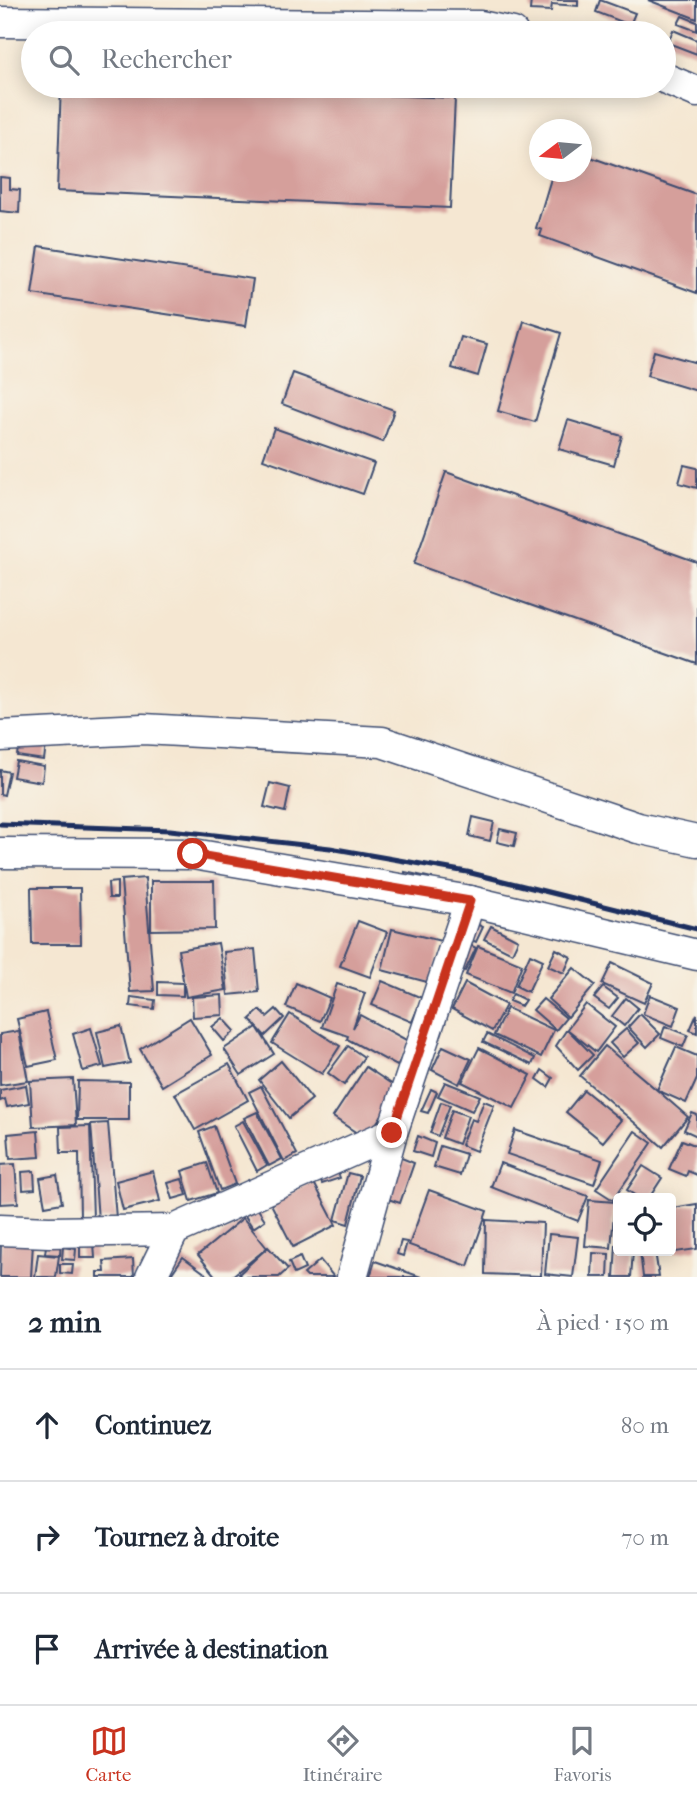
<!DOCTYPE html>
<html lang="fr">
<head>
<meta charset="utf-8">
<style>
  :root { --surface:#fff; --page:#f2f2f3; --text:#1f2937; --muted:#747a83; --line:#e0e1e3; --accent:#c8321e }
  body { margin:0; font-family:"IM FELL French Canon",serif; background:var(--page); color:var(--text) }
  .controls { position:absolute; right:21px; bottom:21px; display:grid; overflow:hidden; border-radius:7px; box-shadow:0 4px 18px #0003 }
  .controls button { width:63px; height:63px; display:grid; place-items:center; padding:0; border:0; border-bottom:2px solid var(--line); background:var(--surface); color:var(--text); font:35px sans-serif }
  .compass { position:absolute; left:529px; top:119px; width:63px; height:63px; border-radius:50%; background:var(--surface); box-shadow:0 4px 18px #0003; rotate:254deg }
  .stop { position:absolute; width:21px; height:21px; margin:-16px; border:5px solid #c8321e; border-radius:50%; background:#fff }
  .stop.end { background:#c8321e; border-color:#fff; box-shadow:0 2px 7px #0008 }
  .list { margin:0; padding:0; list-style:none }
  h2 { display:flex; justify-content:space-between; align-items:center; height:91px; margin:0; padding:0 28px; font-size:30px }
  h2 small { font-size:23px; font-weight:400; color:var(--muted) }
  .list li { display:grid; grid-template-columns:46px 1fr auto; gap:21px; align-items:center; box-sizing:border-box; height:112px; padding:0 28px; border-top:2px solid var(--line) }
  .list b { display:block; font-size:26px; white-space:nowrap }
  .list em { font-size:23px; font-style:normal; color:var(--muted) }
  .icon { flex:none; width:38px; height:38px; fill:none; stroke:currentColor; stroke-width:2; stroke-linecap:round; stroke-linejoin:round }
  .map { position:relative; flex:none; width:697px; height:1277px; overflow:hidden }
  .search { position:absolute; background:var(--surface); box-shadow:0 4px 18px #0003; left:21px; right:21px; top:21px; height:77px; display:flex; align-items:center; gap:18px; box-sizing:border-box; padding:0 24px; border-radius:38px; color:var(--muted); font-size:26px }
  .sheet { height:427px; background:var(--surface) }
  nav { display:flex; justify-content:space-around; align-items:center; box-sizing:border-box; height:98px; border-top:2px solid var(--line); background:var(--surface); font-size:19px; color:var(--muted) }
  nav a { display:grid; justify-items:center; gap:4px }
  nav .on { color:var(--accent) }
  .map>svg:first-child { display:block }
</style>
</head>
<body>
<div class="map">
<svg width="697" height="1277" viewBox="0 0 697 1277">
  <rect width="100%" height="100%" fill="#f7f3e8"/>
  <filter id="ink" filterUnits="userSpaceOnUse"><feTurbulence type="fractalNoise" baseFrequency=".0143" numOctaves="2"/><feDisplacementMap in="SourceGraphic" scale="14" xChannelSelector="R" yChannelSelector="G"/><feConvolveMatrix kernelMatrix="1 2 1 2 8 2 1 2 1" color-interpolation-filters="sRGB"/></filter>
  <filter id="wash" filterUnits="userSpaceOnUse"><feTurbulence type="fractalNoise" baseFrequency=".00686" numOctaves="4" result="noise"/><feDisplacementMap in="SourceGraphic" scale="28" xChannelSelector="R" yChannelSelector="G"/><feGaussianBlur stdDeviation="1.57" result="paint"/><feColorMatrix in="noise" values="0 0 0 0 0 0 0 0 0 0 0 0 0 0 0 0 0 1.4 0 .05"/><feComposite in="paint" operator="in"/></filter>
  <g filter="url(#wash)">
    <rect width="100%" height="100%" fill="#f5e7d2"/>
    <g id="blocks">
      <g fill="#d59f9b">
        <path d="M 531,0 L 578,0 L 578,6 L 552,4 L 551,11 L 530,10 Z"/>
        <path d="M 600,0 L 635,13 L 630,25 L 596,12 Z"/>
        <path d="M 648,0 L 697,0 L 697,19 Z"/>
        <path d="M 682,16 L 697,22 L 697,31 L 678,24 Z"/>
        <path d="M 673,30 L 697,40 L 697,54 L 668,43 Z"/>
        <path d="M 61,86 L 161,86 L 455,98 L 450,208 L 57,191 Z"/>
        <path d="M 582,154 L 697,195 L 697,293 L 540,236 L 542,230 L 536,228 L 553,172 L 582,172 Z"/>
        <path d="M 0,177 L 10,178 L 10,189 L 20,190 L 19,213 L 0,211 Z"/>
        <path d="M 39,246 L 253,279 L 246,326 L 32,294 Z"/>
        <path d="M 524,321 L 561,333 L 535,422 L 498,411 Z"/>
        <path d="M 461,337 L 487,344 L 478,376 L 452,368 Z"/>
        <path d="M 654,351 L 697,363 L 697,391 L 647,376 Z"/>
        <path d="M 293,373 L 394,410 L 383,442 L 282,404 Z"/>
        <path d="M 568,420 L 622,436 L 614,465 L 559,449 Z"/>
        <path d="M 274,428 L 374,463 L 363,494 L 263,459 Z"/>
        <path d="M 684,465 L 697,468 L 697,488 L 679,483 Z"/>
        <path d="M 446,472 L 697,562 L 697,664 L 414,564 Z"/>
        <path d="M 19,740 L 46,744 L 44,760 L 17,756 Z"/>
        <path d="M 16,761 L 44,766 L 42,782 L 13,777 Z"/>
        <path d="M 0,770 L 9,772 L 4,795 L 0,794 Z"/>
        <path d="M 270,783 L 290,788 L 285,812 L 264,807 Z"/>
        <path d="M 473,817 L 494,822 L 490,841 L 469,836 Z"/>
        <path d="M 500,829 L 517,833 L 514,846 L 497,842 Z"/>
        <path d="M 405,872 L 432,878 L 431,885 L 404,879 Z"/>
        <path d="M 145,878 L 154,991 L 130,992 L 121,880 Z"/>
        <path d="M 151,881 L 214,881 L 215,929 L 151,930 Z"/>
        <path d="M 117,882 L 117,898 L 109,898 L 108,883 Z"/>
        <path d="M 31,888 L 80,888 L 81,944 L 32,944 Z"/>
        <path d="M 358,921 L 387,932 L 370,977 L 340,966 Z"/>
        <path d="M 474,923 L 483,927 L 476,942 L 467,938 Z"/>
        <path d="M 491,926 L 518,940 L 512,953 L 484,939 Z"/>
        <path d="M 392,929 L 441,941 L 431,983 L 382,970 Z"/>
        <path d="M 218,943 L 226,990 L 186,997 L 178,950 Z"/>
        <path d="M 466,943 L 476,948 L 465,971 L 455,967 Z"/>
        <path d="M 478,946 L 522,964 L 511,993 L 466,975 Z"/>
        <path d="M 255,949 L 259,992 L 228,995 L 224,952 Z"/>
        <path d="M 556,949 L 571,957 L 564,973 L 548,966 Z"/>
        <path d="M 530,954 L 543,960 L 528,992 L 516,986 Z"/>
        <path d="M 612,963 L 653,983 L 644,1003 L 602,984 Z"/>
        <path d="M 574,968 L 595,985 L 568,1017 L 548,999 Z"/>
        <path d="M 382,981 L 422,998 L 412,1022 L 372,1005 Z"/>
        <path d="M 158,982 L 183,983 L 183,996 L 158,995 Z"/>
        <path d="M 296,983 L 330,998 L 320,1021 L 286,1007 Z"/>
        <path d="M 465,983 L 506,1005 L 492,1031 L 452,1009 Z"/>
        <path d="M 337,984 L 365,993 L 353,1028 L 360,1015 L 410,1042 L 397,1066 L 347,1039 L 348,1036 L 322,1027 Z"/>
        <path d="M 603,987 L 618,998 L 609,1009 L 594,998 Z"/>
        <path d="M 513,994 L 525,1000 L 521,1006 L 509,1001 Z"/>
        <path d="M 222,995 L 223,1015 L 193,1017 L 192,997 Z"/>
        <path d="M 650,995 L 680,1007 L 673,1026 L 643,1014 Z"/>
        <path d="M 131,997 L 155,1000 L 154,1009 L 130,1006 Z"/>
        <path d="M 626,998 L 638,1008 L 624,1026 L 612,1016 Z"/>
        <path d="M 543,999 L 566,1018 L 556,1030 L 533,1010 Z"/>
        <path d="M 586,1004 L 615,1027 L 596,1052 L 567,1029 L 593,1055 L 578,1070 L 556,1046 L 567,1029 Z"/>
        <path d="M 507,1008 L 554,1030 L 541,1057 L 494,1035 Z"/>
        <path d="M 276,1009 L 284,1018 L 265,1036 L 257,1027 L 274,1054 L 241,1075 L 224,1049 L 257,1027 L 250,1019 L 260,1010 L 267,1017 Z"/>
        <path d="M 46,1012 L 57,1060 L 28,1066 L 17,1019 Z"/>
        <path d="M 290,1014 L 340,1046 L 322,1074 L 272,1043 Z"/>
        <path d="M 640,1014 L 660,1034 L 647,1047 L 628,1027 Z"/>
        <path d="M 697,1014 L 697,1033 L 690,1030 Z"/>
        <path d="M 190,1018 L 212,1055 L 162,1086 L 140,1049 Z"/>
        <path d="M 223,1018 L 235,1031 L 224,1041 L 212,1027 Z"/>
        <path d="M 121,1026 L 130,1063 L 105,1068 L 97,1032 Z"/>
        <path d="M 665,1026 L 688,1035 L 683,1047 L 661,1038 Z"/>
        <path d="M 91,1028 L 102,1066 L 83,1071 L 73,1034 Z"/>
        <path d="M 626,1029 L 639,1043 L 623,1057 L 610,1043 Z"/>
        <path d="M 19,1031 L 28,1081 L 0,1085 L 0,1034 Z"/>
        <path d="M 487,1034 L 535,1058 L 532,1065 L 483,1042 Z"/>
        <path d="M 348,1046 L 364,1057 L 344,1085 L 328,1073 Z"/>
        <path d="M 443,1046 L 471,1059 L 459,1084 L 432,1070 Z"/>
        <path d="M 605,1046 L 657,1090 L 676,1047 L 697,1056 L 697,1079 L 686,1103 L 657,1090 L 688,1117 L 663,1147 L 580,1076 Z"/>
        <path d="M 479,1048 L 531,1075 L 514,1108 L 462,1082 Z"/>
        <path d="M 281,1061 L 312,1099 L 289,1118 L 259,1080 Z"/>
        <path d="M 229,1064 L 248,1100 L 195,1130 L 175,1094 Z"/>
        <path d="M 366,1067 L 399,1089 L 366,1139 L 333,1117 Z"/>
        <path d="M 542,1070 L 553,1078 L 548,1087 L 537,1079 Z"/>
        <path d="M 73,1079 L 76,1125 L 33,1127 L 30,1081 Z"/>
        <path d="M 78,1081 L 129,1082 L 129,1120 L 77,1120 Z"/>
        <path d="M 445,1082 L 480,1096 L 472,1111 L 438,1096 Z"/>
        <path d="M 26,1085 L 29,1103 L 7,1107 L 5,1099 L 0,1101 L 0,1090 Z"/>
        <path d="M 261,1086 L 297,1154 L 284,1161 L 249,1092 Z"/>
        <path d="M 431,1089 L 437,1092 L 428,1113 L 421,1111 Z"/>
        <path d="M 584,1090 L 621,1120 L 603,1142 L 566,1112 Z"/>
        <path d="M 484,1101 L 494,1105 L 476,1151 L 461,1145 L 471,1119 L 476,1121 Z"/>
        <path d="M 441,1102 L 450,1105 L 438,1136 L 430,1133 Z"/>
        <path d="M 452,1110 L 468,1116 L 458,1144 L 442,1138 Z"/>
        <path d="M 257,1112 L 282,1159 L 269,1166 L 244,1118 Z"/>
        <path d="M 692,1113 L 697,1115 L 697,1136 L 684,1130 Z"/>
        <path d="M 243,1121 L 267,1165 L 257,1171 L 234,1126 Z"/>
        <path d="M 108,1123 L 116,1218 L 98,1220 L 91,1124 Z"/>
        <path d="M 90,1126 L 93,1218 L 80,1218 L 79,1153 L 61,1153 L 60,1127 Z"/>
        <path d="M 214,1126 L 235,1184 L 220,1190 L 199,1132 Z"/>
        <path d="M 515,1130 L 602,1160 L 594,1184 L 507,1154 Z"/>
        <path d="M 38,1131 L 40,1157 L 10,1159 L 8,1134 Z"/>
        <path d="M 635,1131 L 652,1143 L 613,1200 L 596,1189 Z"/>
        <path d="M 418,1136 L 435,1143 L 431,1157 L 413,1151 Z"/>
        <path d="M 682,1140 L 697,1146 L 697,1175 L 688,1171 L 686,1176 L 669,1169 Z"/>
        <path d="M 440,1146 L 466,1154 L 460,1175 L 434,1167 Z"/>
        <path d="M 399,1157 L 414,1163 L 400,1203 L 385,1198 Z"/>
        <path d="M 207,1163 L 217,1193 L 191,1201 L 182,1171 Z"/>
        <path d="M 500,1163 L 588,1196 L 578,1221 L 491,1187 Z"/>
        <path d="M 15,1164 L 18,1203 L 0,1204 L 0,1165 Z"/>
        <path d="M 335,1165 L 340,1178 L 322,1184 L 317,1171 Z"/>
        <path d="M 643,1166 L 662,1178 L 649,1198 L 639,1198 L 627,1190 Z"/>
        <path d="M 34,1171 L 35,1189 L 23,1190 L 22,1172 Z"/>
        <path d="M 153,1171 L 160,1201 L 123,1210 L 116,1181 Z"/>
        <path d="M 348,1173 L 360,1176 L 348,1224 L 335,1220 Z"/>
        <path d="M 57,1175 L 62,1203 L 45,1206 L 40,1178 Z"/>
        <path d="M 182,1179 L 187,1195 L 173,1199 L 168,1183 Z"/>
        <path d="M 313,1181 L 336,1225 L 293,1247 L 271,1204 Z"/>
        <path d="M 429,1190 L 487,1211 L 468,1266 L 409,1245 Z"/>
        <path d="M 252,1200 L 265,1220 L 253,1228 L 240,1208 Z"/>
        <path d="M 589,1200 L 615,1202 L 611,1248 L 585,1246 Z"/>
        <path d="M 697,1204 L 697,1249 L 662,1254 L 661,1251 L 671,1251 L 671,1208 Z"/>
        <path d="M 243,1218 L 267,1248 L 231,1277 L 216,1277 L 198,1255 Z"/>
        <path d="M 486,1220 L 543,1223 L 541,1276 L 485,1274 Z"/>
        <path d="M 549,1234 L 578,1237 L 573,1277 L 545,1274 Z"/>
        <path d="M 61,1237 L 60,1255 L 45,1254 L 46,1246 Z"/>
        <path d="M 1,1240 L 33,1243 L 31,1277 L 0,1277 Z"/>
        <path d="M 401,1241 L 407,1242 L 403,1256 L 397,1254 Z"/>
        <path d="M 80,1243 L 94,1243 L 95,1258 L 80,1258 Z"/>
        <path d="M 616,1245 L 618,1246 L 618,1251 L 633,1251 L 631,1277 L 614,1277 Z"/>
        <path d="M 63,1247 L 76,1249 L 75,1260 L 62,1259 Z"/>
        <path d="M 268,1247 L 288,1269 L 279,1277 L 241,1277 L 239,1274 Z"/>
        <path d="M 640,1251 L 655,1251 L 659,1277 L 643,1277 Z"/>
        <path d="M 593,1253 L 609,1254 L 608,1277 L 592,1277 Z"/>
        <path d="M 38,1254 L 59,1256 L 56,1277 L 35,1277 Z"/>
        <path d="M 183,1257 L 210,1277 L 177,1277 L 172,1273 Z"/>
        <path d="M 300,1257 L 305,1269 L 294,1274 L 289,1262 Z"/>
        <path d="M 133,1259 L 134,1277 L 98,1277 L 98,1272 L 105,1272 L 104,1261 Z"/>
        <path d="M 320,1260 L 334,1277 L 307,1277 L 304,1274 Z"/>
        <path d="M 375,1261 L 421,1277 L 370,1277 Z"/>
        <path d="M 60,1264 L 73,1264 L 72,1274 L 60,1273 Z"/>
      </g>
    </g>
  </g>
  <g filter="url(#ink)">
    <use href="#blocks" fill-opacity="0" stroke="#3c4b6f" stroke-width="2"/>
    <g fill="none" stroke-linecap="round" stroke-linejoin="round">
      <g stroke="#3c4b6f" stroke-width="33">
        <g id="minor">
          <path d="M 0,22 L 480,26 L 513,33"/>
          <path d="M 664,78 L 697,92"/>
          <path d="M 0,736 L 143,729 L 382,742 L 638,828 L 697,841"/>
          <path d="M 0,853 L 193,854 L 470,901 L 697,955"/>
          <path d="M 0,1230 L 49,1232 L 174,1230"/>
          <path d="M 151,1277 L 174,1230 L 392,1133"/>
          <path d="M 352,1277 L 392,1133 L 470,901"/>
        </g>
      </g>
      <use href="#minor" stroke="#fff" stroke-width="30"/>
      <path stroke="#1b2f5e" stroke-width="5" d="M 0,824 L 170,830 L 330,848 L 467,872 L 697,929"/>
    </g>
  </g>
  <g fill="none" stroke-linecap="round" stroke-linejoin="round" filter="url(#ink)">
    <path stroke="#c8321e" stroke-width="9" d="M 193,854 L 470,901 L 392,1133"/>
  </g>
</svg>
<div class="controls">
<button><svg class="icon" aria-label="locate" viewBox="0 0 24 24"><circle cx="12" cy="12" r="6"/><path d="M12 2v4M12 18v4M2 12h4M18 12h4"/></svg></button>
</div>
<svg class="compass" viewBox="-18 -18 36 36"><path d="M0-13l5 13h-10z" fill="#e53935"/><path d="M0 13l5-13h-10z" fill="#747a83"/></svg>
<div class="stop" style="left:193px;top:854px"></div>
<div class="stop end" style="left:392px;top:1133px"></div>
<div class="search"><svg class="icon" aria-label="search" viewBox="0 0 24 24"><circle cx="10" cy="10" r="6"/><path d="M15 15l6 6"/></svg>Rechercher</div>
</div>
<section class="sheet">
<h2>2 min<small>À pied · 150 m</small></h2>
<ul class="list">
<li><svg class="icon" aria-label="ahead" viewBox="0 0 24 24"><path d="M12 20V5M6 11l6-6 6 6"/></svg><div><b>Continuez</b></div><em>80 m</em></li>
<li><svg class="icon" aria-label="right" viewBox="0 0 24 24"><path d="M7 20v-9h11M14 6l5 5-5 5"/></svg><div><b>Tournez à droite</b></div><em>70 m</em></li>
<li><svg class="icon" aria-label="arrive" viewBox="0 0 24 24"><path d="M6 21V4h12l-3 4 3 4H6"/></svg><div><b>Arrivée à destination</b></div></li>
</ul>
</section>
<nav>
<a class="on"><svg class="icon" aria-label="map" viewBox="0 0 24 24"><path d="M3 6l6-2 6 2 6-2v14l-6 2-6-2-6 2zM9 4v14M15 6v14"/></svg>Carte</a>
<a><svg class="icon" aria-label="directions" viewBox="0 0 24 24"><path d="M12 3l9 9-9 9-9-9zM9 14v-3h6M13 9l2 2-2 2"/></svg>Itinéraire</a>
<a><svg class="icon" aria-label="saved" viewBox="0 0 24 24"><path d="M7 4h10v16l-5-4-5 4z"/></svg>Favoris</a>
</nav>
</body>
</html>
